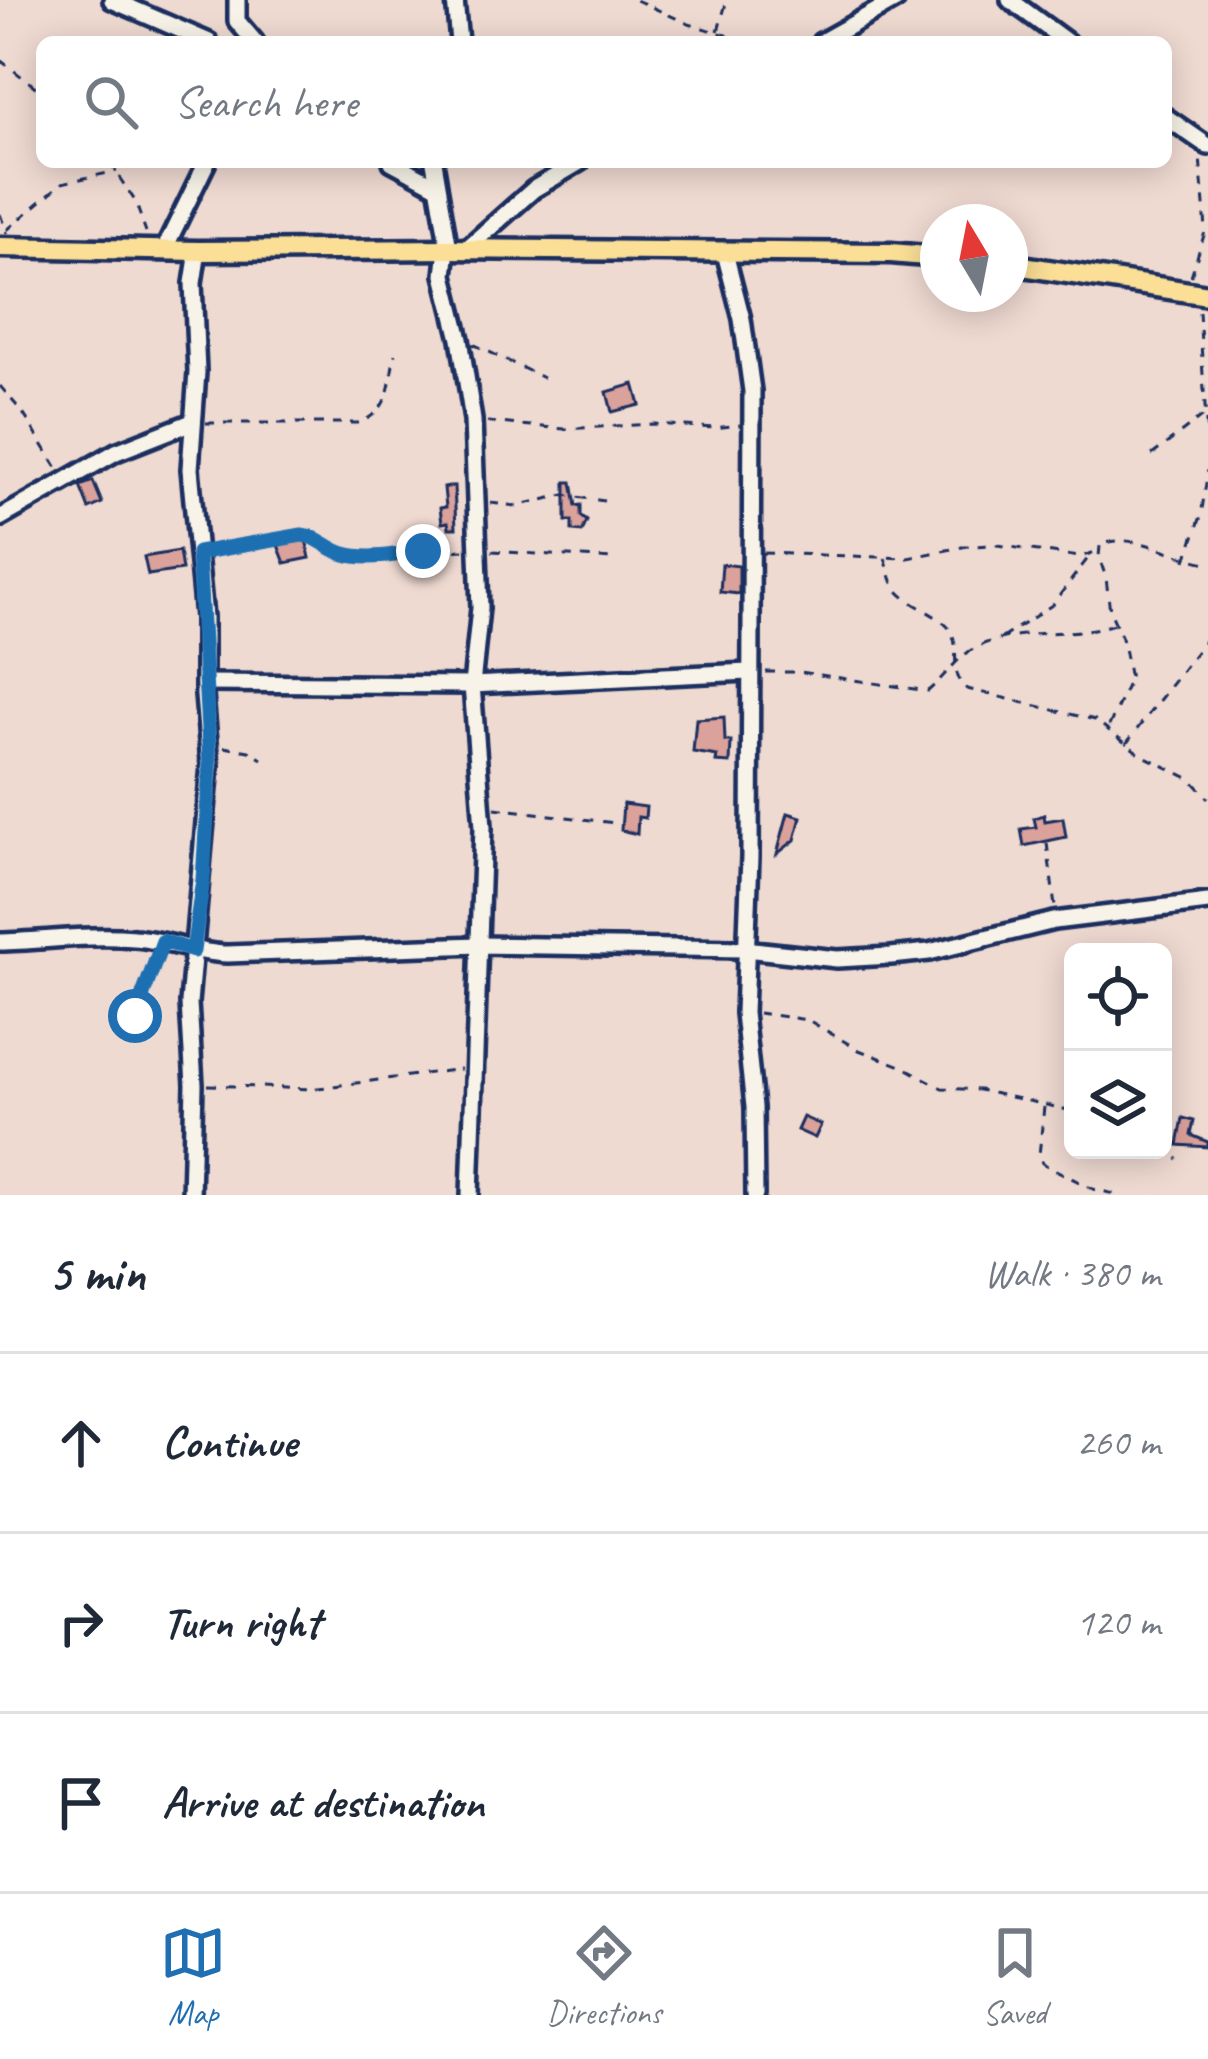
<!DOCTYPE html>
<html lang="en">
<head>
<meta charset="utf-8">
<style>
  :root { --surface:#fff; --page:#f2f2f3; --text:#1f2937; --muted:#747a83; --line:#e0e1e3; --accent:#1f6fb2 }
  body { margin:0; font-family:Caveat,sans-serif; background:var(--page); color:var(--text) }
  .controls { position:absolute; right:36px; bottom:36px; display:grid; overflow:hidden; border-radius:18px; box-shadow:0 6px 30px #0003 }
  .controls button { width:108px; height:108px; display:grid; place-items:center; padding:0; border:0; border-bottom:3px solid var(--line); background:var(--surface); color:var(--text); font:60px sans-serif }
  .compass { position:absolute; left:920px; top:204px; width:108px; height:108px; border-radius:50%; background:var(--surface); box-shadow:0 6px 30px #0003; rotate:350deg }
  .stop { position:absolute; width:36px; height:36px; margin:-27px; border:9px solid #1f6fb2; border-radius:50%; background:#fff }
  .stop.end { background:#1f6fb2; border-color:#fff; box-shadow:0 3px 12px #0008 }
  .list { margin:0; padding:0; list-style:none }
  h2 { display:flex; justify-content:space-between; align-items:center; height:156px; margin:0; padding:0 48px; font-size:51px }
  h2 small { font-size:39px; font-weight:400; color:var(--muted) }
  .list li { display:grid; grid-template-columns:78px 1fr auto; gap:36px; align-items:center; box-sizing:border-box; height:180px; padding:0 48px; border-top:3px solid var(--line) }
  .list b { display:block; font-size:45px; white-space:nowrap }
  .list em { font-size:39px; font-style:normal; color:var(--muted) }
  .icon { flex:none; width:66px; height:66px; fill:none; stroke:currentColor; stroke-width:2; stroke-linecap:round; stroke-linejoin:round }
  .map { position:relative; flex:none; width:1208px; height:1195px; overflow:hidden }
  .search { position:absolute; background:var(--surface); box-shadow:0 6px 30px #0003; left:36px; right:36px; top:36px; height:132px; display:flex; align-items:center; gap:30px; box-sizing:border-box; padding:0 42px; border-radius:18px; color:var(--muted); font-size:45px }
  .sheet { height:696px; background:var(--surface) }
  nav { display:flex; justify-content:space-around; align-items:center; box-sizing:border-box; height:168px; border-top:3px solid var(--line); background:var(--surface); font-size:33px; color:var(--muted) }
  nav a { display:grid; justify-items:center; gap:6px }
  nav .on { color:var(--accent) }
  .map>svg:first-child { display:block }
</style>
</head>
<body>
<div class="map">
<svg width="1208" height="1195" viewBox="0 0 1208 1195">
  <rect width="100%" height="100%" fill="#efdad1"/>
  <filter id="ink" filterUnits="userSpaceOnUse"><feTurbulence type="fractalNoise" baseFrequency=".00833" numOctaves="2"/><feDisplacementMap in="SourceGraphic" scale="24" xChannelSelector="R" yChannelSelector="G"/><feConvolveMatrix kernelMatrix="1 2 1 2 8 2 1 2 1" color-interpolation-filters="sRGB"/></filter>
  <g filter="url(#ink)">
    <g fill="#dba19b" stroke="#1b2f5e" stroke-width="3">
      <path d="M 634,384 L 640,405 L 612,412 L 607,392 Z"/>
      <path d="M 93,481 L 102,503 L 89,509 L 80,486 Z"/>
      <path d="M 566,482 L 572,482 L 576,506 L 581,505 L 581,516 L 587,521 L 582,532 L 572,531 L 572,521 L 566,521 Z"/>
      <path d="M 454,486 L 456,528 L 449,528 L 448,522 L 442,523 L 440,508 L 446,507 L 444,488 Z"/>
      <path d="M 293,539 L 306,539 L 310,558 L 285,563 L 278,545 Z"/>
      <path d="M 179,551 L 182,570 L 148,575 L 144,557 Z"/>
      <path d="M 722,564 L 739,566 L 739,594 L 720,592 Z"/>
      <path d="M 724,717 L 725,741 L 731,741 L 730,763 L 716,762 L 717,756 L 693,752 L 696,719 Z"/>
      <path d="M 623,804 L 646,807 L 645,818 L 638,817 L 637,834 L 621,830 Z"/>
      <path d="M 788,813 L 801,817 L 795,840 L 777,854 Z"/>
      <path d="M 1044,815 L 1045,821 L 1063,818 L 1066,837 L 1024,846 L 1021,829 L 1036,827 L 1034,818 Z"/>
      <path d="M 803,1117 L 821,1125 L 815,1138 L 797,1130 Z"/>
      <path d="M 1183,1118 L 1194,1121 L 1191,1135 L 1208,1142 L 1208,1147 L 1178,1145 Z"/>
    </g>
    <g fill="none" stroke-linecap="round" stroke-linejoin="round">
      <g stroke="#1b2f5e" stroke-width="24">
        <g id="minor">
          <path d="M 112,0 L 209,42"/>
          <path d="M 237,0 L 237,21 L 255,42"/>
          <path d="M 455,0 L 459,42"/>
          <path d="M 1010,0 L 1067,42"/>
          <path d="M 821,42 L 896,0"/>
          <path d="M 1166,117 L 1208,146"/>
          <path d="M 392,162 L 435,185"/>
          <path d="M 434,162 L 449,249"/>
          <path d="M 447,249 L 444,275 L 460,339 L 473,420 L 480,608 L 472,685 L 483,827 L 470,1195"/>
          <path d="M 466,249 L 534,189 L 580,162"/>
          <path d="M 164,250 L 207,162"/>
          <path d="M 725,253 L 742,319 L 752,391 L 750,857 L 744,1013 L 754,1107 L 755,1195"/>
          <path d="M 0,518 L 116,452 L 192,422"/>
          <path d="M 204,683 L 472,685 L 749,672"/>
          <path d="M 0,942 C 44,941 89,934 134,938 C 166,940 195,953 227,954 L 479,945 L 745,949 L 837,959 L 891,956 L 929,952 L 1054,921 L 1208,902"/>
          <path d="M 191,1195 L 194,1085 L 189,1003 L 210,765 L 204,695 L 204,617 L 190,469 L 197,372 L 193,283 L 198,251"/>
        </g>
      </g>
      <g stroke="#1b2f5e" stroke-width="27">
        <g id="major">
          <path d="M 0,247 L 198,251 L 449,249 L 891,253 L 938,257"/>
          <path d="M 1010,264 L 1208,295"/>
        </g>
      </g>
      <g stroke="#1b2f5e" stroke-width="3" stroke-dasharray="9 9" stroke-linecap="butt">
        <path d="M 636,0 L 689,24 L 751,42"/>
        <path d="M 718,31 L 727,0"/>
        <path d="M 0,60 L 42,92"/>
        <path d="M 109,162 L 135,201 L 146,232"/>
        <path d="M 0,214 L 7,233"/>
        <path d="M 7,230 L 62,183 L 117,171"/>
        <path d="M 1191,276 L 1206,229 L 1200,157"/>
        <path d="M 1199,312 L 1208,453"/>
        <path d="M 473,344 L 543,378"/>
        <path d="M 0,386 L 23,413 L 57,468"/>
        <path d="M 487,422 L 565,429 L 655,424 L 714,428 L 740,425"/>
        <path d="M 206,423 L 359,423 C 392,409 388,386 395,354"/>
        <path d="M 1152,455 L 1204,415"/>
        <path d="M 490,503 L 516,506 L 564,495 L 604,501"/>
        <path d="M 211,551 L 302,535 L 318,537 L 336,551 L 356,556 L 464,550"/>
        <path d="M 492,551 L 613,559"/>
        <path d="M 763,553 L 908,558 L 967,546 L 997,545 L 1080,557 L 1098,551"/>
        <path d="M 885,558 C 888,566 890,578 894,585 C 904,604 934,611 948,627 C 964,647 946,672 967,689 L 1095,720 L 1140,754 L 1192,780 L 1208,798"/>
        <path d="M 1186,560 L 1201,516 L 1208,470"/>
        <path d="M 1002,638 L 1052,605 L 1089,557"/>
        <path d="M 766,672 L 800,672 L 928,691 C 946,676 957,656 979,646 C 1021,627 1071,638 1114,624"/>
        <path d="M 1109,726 L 1130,679 L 1122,638 L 1110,611 L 1106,578 L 1099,557 L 1100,546 C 1128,529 1176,558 1208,563"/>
        <path d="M 1126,744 L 1208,636"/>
        <path d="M 224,747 L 249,751 L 262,759"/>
        <path d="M 495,808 L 615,823"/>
        <path d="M 1047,843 L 1055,907"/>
        <path d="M 758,1013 L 808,1020 L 859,1050 L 904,1067 L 942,1088 L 979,1090 L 1073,1111"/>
        <path d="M 135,1015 L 157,953"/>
        <path d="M 208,1085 L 311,1089 L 461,1069"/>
        <path d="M 1044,1107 L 1039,1155 L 1042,1163 L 1093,1189 L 1119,1195"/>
        <path d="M 1163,1146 L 1178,1159"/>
      </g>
      <use href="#minor" stroke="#f7f3e8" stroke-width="15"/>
      <use href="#major" stroke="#fbdf96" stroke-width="18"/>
    </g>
  </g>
  <g fill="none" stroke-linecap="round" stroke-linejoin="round" filter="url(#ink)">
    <path stroke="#1f6fb2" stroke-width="15" d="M 135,1016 L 163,941 L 193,951 L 203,879 L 210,765 L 198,553 L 302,535 C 321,537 328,550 345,554 C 370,561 398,554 423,551"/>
  </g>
</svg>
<div class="controls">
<button><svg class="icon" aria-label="locate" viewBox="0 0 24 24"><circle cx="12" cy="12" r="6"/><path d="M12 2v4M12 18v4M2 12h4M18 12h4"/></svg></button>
<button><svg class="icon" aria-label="layers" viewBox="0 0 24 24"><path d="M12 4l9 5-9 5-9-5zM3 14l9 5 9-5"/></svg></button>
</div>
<svg class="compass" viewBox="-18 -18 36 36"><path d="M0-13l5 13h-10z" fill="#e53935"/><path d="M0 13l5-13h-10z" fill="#747a83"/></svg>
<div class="stop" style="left:135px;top:1016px"></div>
<div class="stop end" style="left:423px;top:551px"></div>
<div class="search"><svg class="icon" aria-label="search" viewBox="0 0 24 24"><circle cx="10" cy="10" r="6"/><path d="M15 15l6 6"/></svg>Search here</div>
</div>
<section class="sheet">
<h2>5 min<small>Walk · 380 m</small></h2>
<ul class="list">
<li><svg class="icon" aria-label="ahead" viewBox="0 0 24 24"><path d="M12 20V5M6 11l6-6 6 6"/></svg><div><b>Continue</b></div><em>260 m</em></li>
<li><svg class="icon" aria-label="right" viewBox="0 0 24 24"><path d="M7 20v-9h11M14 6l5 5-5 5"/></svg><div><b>Turn right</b></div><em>120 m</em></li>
<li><svg class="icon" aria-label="arrive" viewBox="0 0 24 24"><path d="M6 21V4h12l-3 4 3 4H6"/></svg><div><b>Arrive at destination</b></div></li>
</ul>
</section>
<nav>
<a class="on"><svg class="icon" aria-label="map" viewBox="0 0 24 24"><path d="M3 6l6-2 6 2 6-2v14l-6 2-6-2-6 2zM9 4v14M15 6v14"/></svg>Map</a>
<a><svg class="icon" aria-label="directions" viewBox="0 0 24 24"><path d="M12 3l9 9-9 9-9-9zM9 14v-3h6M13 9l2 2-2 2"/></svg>Directions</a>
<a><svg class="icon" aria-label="saved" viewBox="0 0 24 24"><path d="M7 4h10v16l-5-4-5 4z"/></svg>Saved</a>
</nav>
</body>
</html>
